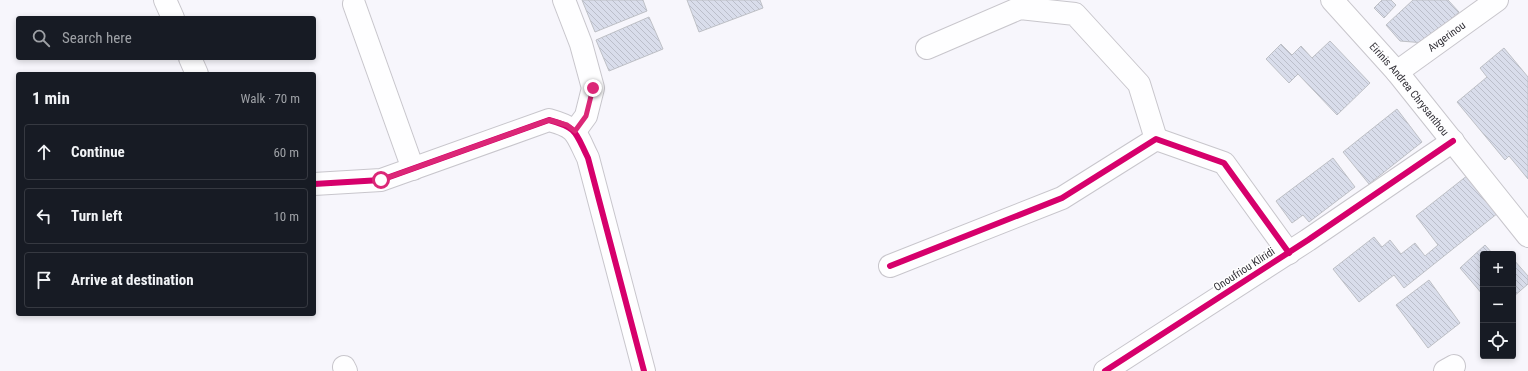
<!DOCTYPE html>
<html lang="en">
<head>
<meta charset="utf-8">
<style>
  :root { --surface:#171b24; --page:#20242c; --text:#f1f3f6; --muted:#9ea1a6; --line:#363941 }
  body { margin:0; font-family:"Roboto Condensed",sans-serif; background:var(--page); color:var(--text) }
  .controls { position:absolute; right:12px; bottom:12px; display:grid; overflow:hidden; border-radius:4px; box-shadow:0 2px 6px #0003 }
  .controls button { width:36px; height:36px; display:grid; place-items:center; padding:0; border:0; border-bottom:1px solid var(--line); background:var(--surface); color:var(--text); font:20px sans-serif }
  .stop { position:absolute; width:12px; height:12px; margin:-9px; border:3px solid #db2777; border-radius:50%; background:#fff }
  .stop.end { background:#db2777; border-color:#fff; box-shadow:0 1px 4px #0008 }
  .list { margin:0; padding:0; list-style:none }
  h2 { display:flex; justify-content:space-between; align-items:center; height:52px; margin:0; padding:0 16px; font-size:17px }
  h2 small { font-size:13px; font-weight:400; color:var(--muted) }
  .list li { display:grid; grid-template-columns:26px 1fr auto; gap:12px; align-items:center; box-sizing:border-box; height:56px; margin:0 8px 8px; padding:0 8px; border:1px solid var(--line); border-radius:4px }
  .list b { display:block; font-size:15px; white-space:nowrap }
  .list em { font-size:13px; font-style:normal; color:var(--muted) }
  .icon { flex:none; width:22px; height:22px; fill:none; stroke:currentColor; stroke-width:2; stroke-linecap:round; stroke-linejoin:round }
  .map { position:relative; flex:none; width:1528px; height:371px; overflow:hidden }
  .search { position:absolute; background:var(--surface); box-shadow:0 2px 6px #0003; left:16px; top:16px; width:300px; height:44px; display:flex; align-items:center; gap:10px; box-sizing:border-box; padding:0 14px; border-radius:4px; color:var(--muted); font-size:15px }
  .panel { position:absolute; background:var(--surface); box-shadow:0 2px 6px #0003; left:16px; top:72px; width:300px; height:244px; border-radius:4px }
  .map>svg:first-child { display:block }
</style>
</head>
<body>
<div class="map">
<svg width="1528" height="371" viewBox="0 0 1528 371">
  <defs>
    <pattern id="building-back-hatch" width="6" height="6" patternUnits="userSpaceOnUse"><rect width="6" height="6" fill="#d9ddeb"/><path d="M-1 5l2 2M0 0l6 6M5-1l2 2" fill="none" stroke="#bbbeca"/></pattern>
  </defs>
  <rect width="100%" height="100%" fill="#f7f6fc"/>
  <g fill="url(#building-back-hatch)" stroke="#bec0c6">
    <path d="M 582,0 L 643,0 L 647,11 L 595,32 Z"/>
    <path d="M 687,0 L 760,0 L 763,8 L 699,32 Z"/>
    <path d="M 1382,0 L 1391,0 L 1396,5 L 1384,18 L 1374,8 Z"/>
    <path d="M 1413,0 L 1448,0 L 1459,12 L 1425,43 L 1400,41 L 1386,25 Z"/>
    <path d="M 649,17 L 663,49 L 609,71 L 596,40 Z"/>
    <path d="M 1330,41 L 1370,83 L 1337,115 L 1298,74 L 1289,83 L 1266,59 L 1281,44 L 1292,55 L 1301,46 L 1312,58 Z"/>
    <path d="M 1504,48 L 1528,77 L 1528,179 L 1509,156 L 1505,160 L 1457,102 L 1487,77 L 1480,68 Z"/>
    <path d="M 1397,109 L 1422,142 L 1369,184 L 1343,152 Z"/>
    <path d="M 1333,158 L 1355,187 L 1309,222 L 1303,215 L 1292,223 L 1276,201 Z"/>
    <path d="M 1468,175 L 1498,213 L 1404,288 L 1394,275 L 1359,302 L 1333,269 L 1374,237 L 1382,247 L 1390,240 L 1401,254 L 1415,243 L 1425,256 L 1438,245 L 1416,216 Z"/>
    <path d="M 1485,245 L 1493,254 L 1483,254 L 1483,295 L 1460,268 Z"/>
    <path d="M 1513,259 L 1528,276 L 1528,284 L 1513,297 Z"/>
    <path d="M 1429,280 L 1460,323 L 1428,348 L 1396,305 Z"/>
  </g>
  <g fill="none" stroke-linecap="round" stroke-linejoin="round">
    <g stroke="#c8c6cc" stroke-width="24">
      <g id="minor">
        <path d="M 165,0 L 173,18"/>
        <path d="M 564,0 L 581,44 L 593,88 L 586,116 L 575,131"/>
        <path id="s1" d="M 1332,0 L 1397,72 L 1528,236"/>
        <path d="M 354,4 L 413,169"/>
        <path d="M 927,48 L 1020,8 L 1075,14 L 1139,84 L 1156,139"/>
        <path d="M 190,58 L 197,74"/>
        <path id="s2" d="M 1397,72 L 1497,0"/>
        <path d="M 314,184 L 381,180 L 549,120 C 578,128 575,132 588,158 L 644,371"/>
        <path d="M 890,266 L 1062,198 L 1156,139 L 1224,163 L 1289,253"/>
        <path d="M 344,367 L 346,371"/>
        <path d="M 1105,371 L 1308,240 L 1453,141"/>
        <path d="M 1445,371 L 1454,366"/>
      </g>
    </g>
    <use href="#minor" stroke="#fefeff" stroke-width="22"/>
    <g stroke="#fff" stroke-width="8">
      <g id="cycleway">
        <path d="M 314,184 L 381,180 L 549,120 C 578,128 575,132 588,158 L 644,371"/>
        <path d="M 890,266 L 1062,198 L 1156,139 L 1224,163 L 1289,253"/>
        <path d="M 1105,371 L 1308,240 L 1453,141"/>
      </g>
    </g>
    <use href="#cycleway" stroke="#d6006c" stroke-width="6"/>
  </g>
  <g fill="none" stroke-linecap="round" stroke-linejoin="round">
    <path stroke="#db2777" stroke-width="5" d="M 381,180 L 549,120 L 567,125 L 575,131 L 586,116 L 593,88"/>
  </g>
  <g text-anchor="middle" stroke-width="3" stroke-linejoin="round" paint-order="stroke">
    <g font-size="11" fill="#333138" stroke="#fff">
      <text dy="4" stroke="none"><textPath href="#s2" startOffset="61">Avgerinou</textPath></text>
      <text dy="4" stroke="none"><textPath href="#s1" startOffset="118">Eirinis Andrea Chrysanthou</textPath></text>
      <text transform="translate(1244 269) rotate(-33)" y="4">Onoufriou Kliridi</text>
    </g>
  </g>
</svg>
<div class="controls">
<button>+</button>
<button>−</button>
<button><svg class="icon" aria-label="locate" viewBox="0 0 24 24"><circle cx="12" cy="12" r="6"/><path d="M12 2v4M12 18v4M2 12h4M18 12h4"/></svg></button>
</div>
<div class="stop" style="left:381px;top:180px"></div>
<div class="stop end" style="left:593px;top:88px"></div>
<div class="search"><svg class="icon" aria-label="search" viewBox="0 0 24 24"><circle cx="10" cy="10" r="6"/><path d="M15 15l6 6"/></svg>Search here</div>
<section class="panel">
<h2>1 min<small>Walk · 70 m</small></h2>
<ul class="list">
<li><svg class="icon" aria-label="ahead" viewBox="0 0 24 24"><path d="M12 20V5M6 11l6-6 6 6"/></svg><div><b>Continue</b></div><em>60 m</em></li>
<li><svg class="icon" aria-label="left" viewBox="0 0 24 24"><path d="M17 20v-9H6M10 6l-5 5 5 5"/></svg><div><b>Turn left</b></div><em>10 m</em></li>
<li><svg class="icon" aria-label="arrive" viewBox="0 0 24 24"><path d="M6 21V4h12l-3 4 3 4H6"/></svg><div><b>Arrive at destination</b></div></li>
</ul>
</section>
</div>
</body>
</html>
